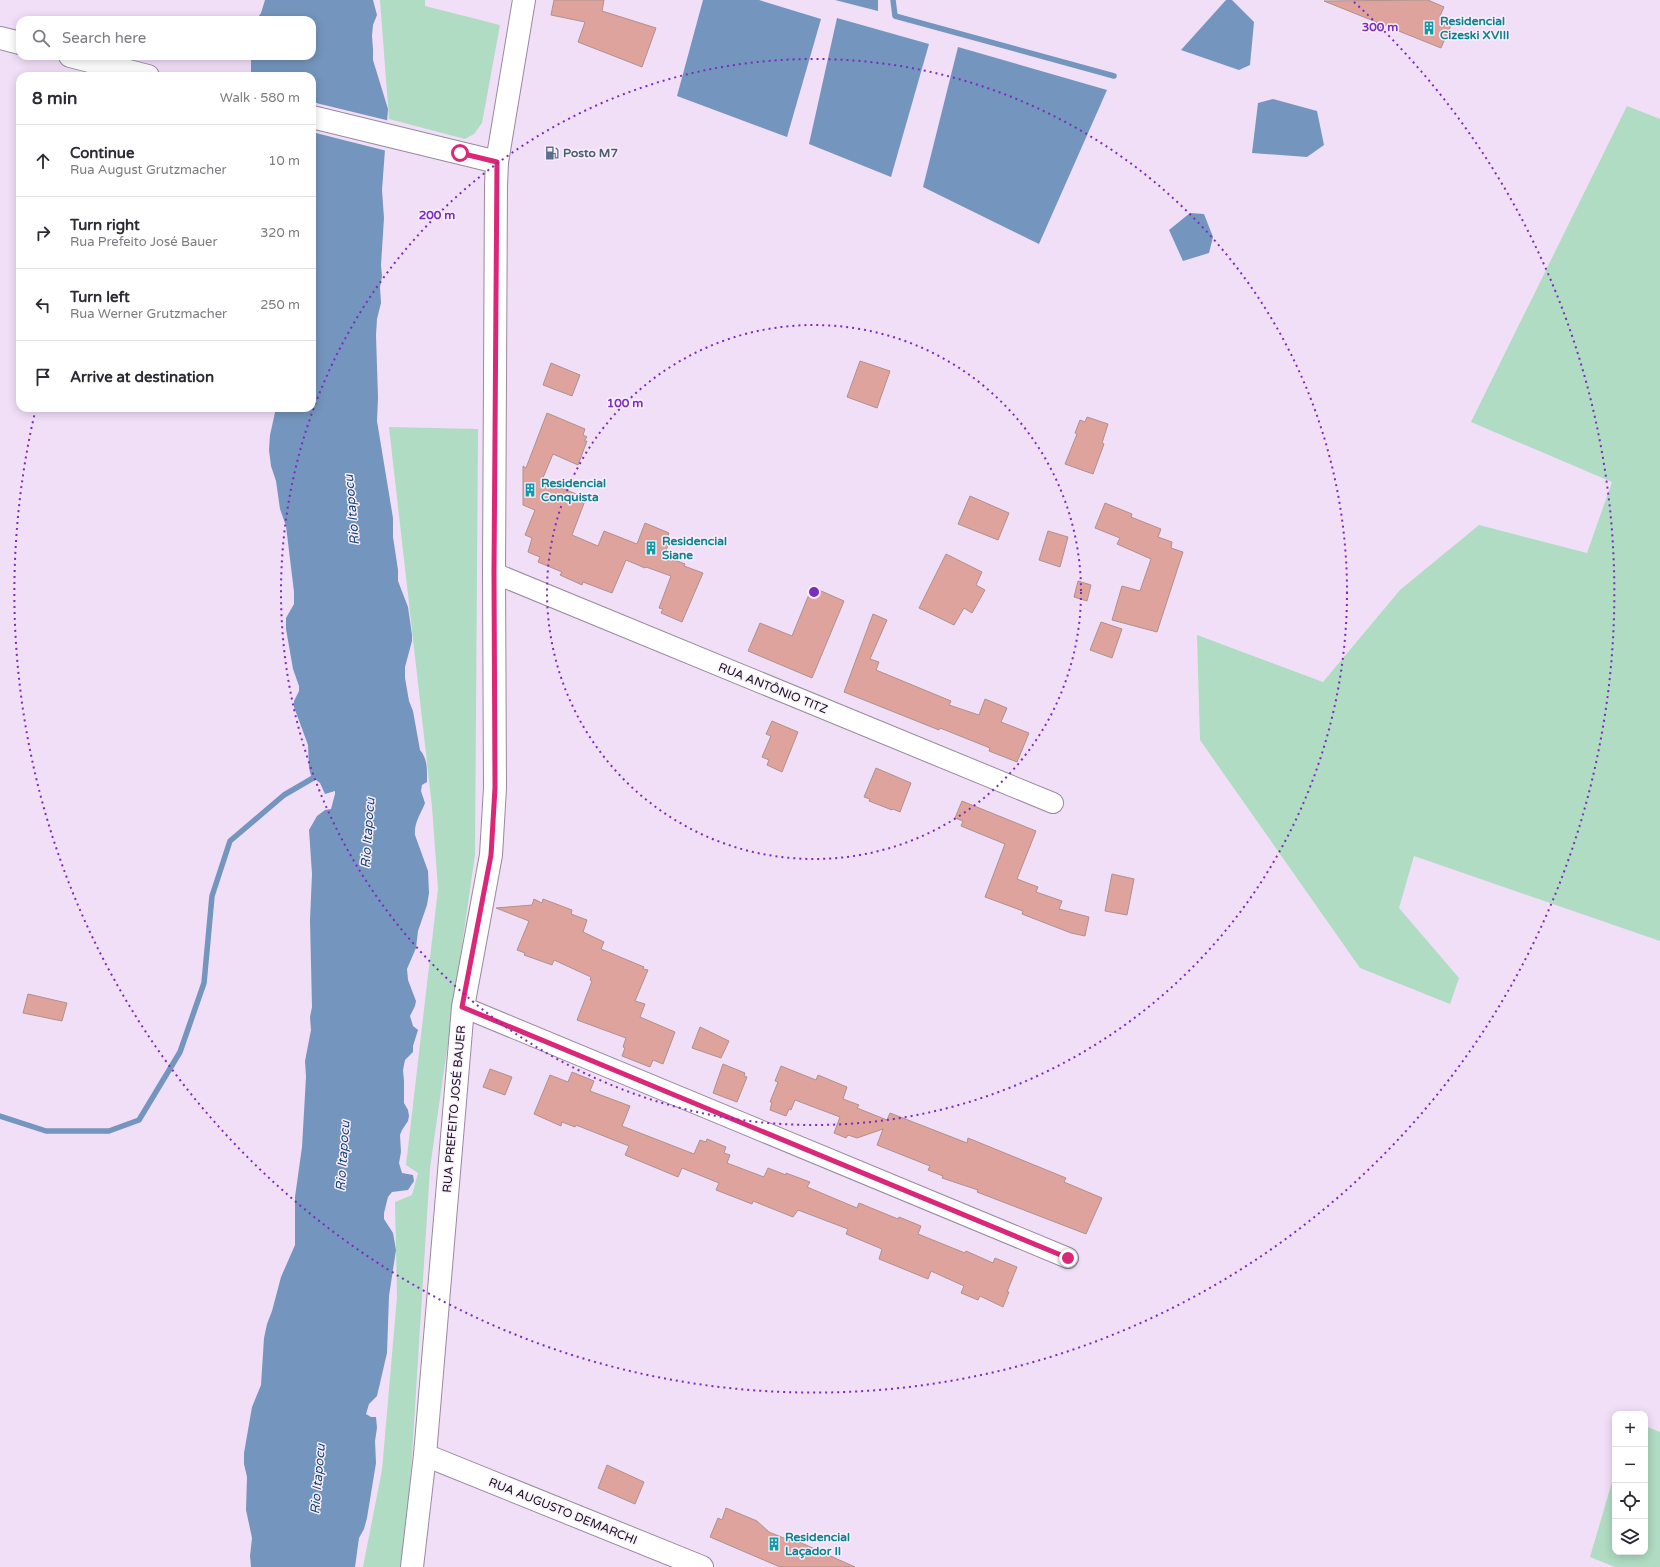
<!DOCTYPE html>
<html lang="en">
<head>
<meta charset="utf-8">
<style>
  :root { --surface:#fff; --page:#f7f7f7; --text:#2b2b33; --muted:#7c7c81; --line:#e1e1e2 }
  body { margin:0; font-family:"Varela Round",sans-serif; background:var(--page); color:var(--text) }
  .controls { position:absolute; right:12px; bottom:12px; display:grid; overflow:hidden; border-radius:8px; box-shadow:0 2px 10px #0003 }
  .controls button { width:36px; height:36px; display:grid; place-items:center; padding:0; border:0; border-bottom:1px solid var(--line); background:var(--surface); color:var(--text); font:20px sans-serif }
  .stop { position:absolute; width:12px; height:12px; margin:-9px; border:3px solid #db2777; border-radius:50%; background:#fff }
  .stop.end { background:#db2777; border-color:#fff; box-shadow:0 1px 4px #0008 }
  .list { margin:0; padding:0; list-style:none }
  h2 { display:flex; justify-content:space-between; align-items:center; height:52px; margin:0; padding:0 16px; font-size:17px }
  h2 small { font-size:13px; font-weight:400; color:var(--muted) }
  .list li { display:grid; grid-template-columns:26px 1fr auto; gap:12px; align-items:center; box-sizing:border-box; height:72px; padding:0 16px; border-top:1px solid var(--line) }
  .list b { display:block; font-size:15px; white-space:nowrap }
  .list p { margin:0; font-size:13px; white-space:nowrap; color:var(--muted) }
  .list em { font-size:13px; font-style:normal; color:var(--muted) }
  .icon { flex:none; width:22px; height:22px; fill:none; stroke:currentColor; stroke-width:2; stroke-linecap:round; stroke-linejoin:round }
  .map { position:relative; flex:none; width:1660px; height:1567px; overflow:hidden }
  .search { position:absolute; background:var(--surface); box-shadow:0 2px 10px #0003; left:16px; top:16px; width:300px; height:44px; display:flex; align-items:center; gap:10px; box-sizing:border-box; padding:0 14px; border-radius:12px; color:var(--muted); font-size:15px }
  .panel { position:absolute; background:var(--surface); box-shadow:0 2px 10px #0003; left:16px; top:72px; width:300px; height:340px; border-radius:12px }
  .map>svg:first-child { display:block }
</style>
</head>
<body>
<div class="map">
<svg width="1660" height="1567" viewBox="0 0 1660 1567">
  <rect width="100%" height="100%" fill="#f1dff8"/>
  <g fill="#afdcc2">
    <path d="M 380,0 L 425,0 L 425,6 L 500,25 L 482,123 L 474,134 L 465,139 L 389,119 Z"/>
    <path d="M 1627,106 L 1660,119 L 1660,941 L 1414,856 L 1399,908 L 1459,978 L 1450,1004 L 1360,968 L 1200,740 L 1197,635 L 1323,682 L 1400,590 L 1479,525 L 1587,553 L 1612,482 L 1471,422 Z"/>
    <path d="M 389,427 L 478,429 L 475,855 L 430,1168 L 412,1456 L 403,1567 L 363,1567 L 382,1470 L 397,1297 L 395,1202 L 412,1195 L 418,1173 L 406,1165 L 438,889 L 432,807 Z"/>
    <path d="M 1645,1426 L 1660,1432 L 1660,1567 L 1615,1567 L 1590,1557 L 1615,1472 L 1615,1552 L 1645,1552 Z"/>
  </g>
  <g fill="#7495bd">
    <path d="M 265,0 L 373,0 L 377,15 L 373,25 L 372,36 L 373,49 L 373,60 L 388,109 L 382,190 L 384,218 L 381,265 L 382,276 L 380,287 L 381,303 L 377,319 L 376,335 L 378,398 L 377,421 L 393,518 L 393,537 L 398,570 L 398,581 L 408,607 L 412,635 L 412,641 L 405,667 L 405,678 L 409,701 L 413,711 L 420,750 C 428,759 427,771 427,782 L 422,785 L 421,791 L 425,803 C 421,814 414,822 415,835 L 428,871 L 429,893 L 427,905 L 418,931 L 416,948 L 407,969 L 408,980 L 416,1001 L 415,1006 L 410,1016 L 413,1026 L 418,1030 L 413,1046 L 413,1052 L 405,1060 L 403,1070 L 404,1081 L 404,1103 L 408,1110 L 409,1116 L 408,1121 L 402,1130 L 400,1135 L 401,1152 L 399,1163 L 402,1173 L 413,1175 L 414,1181 L 408,1190 L 392,1192 L 388,1197 L 384,1213 L 384,1219 L 393,1233 L 396,1250 L 389,1296 L 387,1353 L 377,1396 L 369,1404 L 366,1414 L 371,1417 L 376,1417 L 377,1428 L 375,1441 L 376,1463 L 367,1518 L 364,1529 L 359,1538 L 355,1567 L 251,1567 L 250,1556 L 252,1538 L 246,1510 L 247,1477 L 244,1464 L 244,1453 L 252,1407 L 261,1385 L 264,1338 L 267,1324 L 272,1311 L 281,1277 L 295,1245 L 295,1197 L 302,1147 L 306,1077 L 305,1061 L 311,1030 L 310,1017 L 312,1007 L 310,920 L 312,874 L 309,830 L 317,816 L 325,810 L 331,809 L 335,794 L 335,791 L 325,794 L 320,783 L 311,776 L 309,768 L 308,745 L 294,707 L 294,701 L 299,691 L 299,686 L 293,669 L 286,629 L 286,618 L 294,604 L 294,592 L 286,526 L 280,509 L 276,481 L 271,466 L 269,450 L 270,435 L 276,408 L 312,408 L 312,76 L 251,76 L 251,56 L 312,56 L 312,20 L 256,20 L 261,13 Z"/>
    <path d="M 703,0 L 759,0 L 821,19 L 787,137 L 677,96 Z"/>
    <path d="M 835,0 L 878,0 L 878,11 Z"/>
    <path d="M 1226,0 L 1232,0 L 1254,22 L 1250,65 L 1239,70 L 1181,50 Z"/>
    <path d="M 837,18 L 929,44 L 891,177 L 809,144 Z"/>
    <path d="M 958,47 L 1107,90 L 1039,244 L 923,187 Z"/>
    <path d="M 1273,99 L 1317,111 L 1324,145 L 1307,157 L 1252,153 L 1258,103 Z"/>
    <path d="M 1190,213 L 1204,214 L 1213,237 L 1209,253 L 1183,261 L 1169,230 Z"/>
  </g>
  <path fill="#f1dff8" d="M 312,102 L 390,121 L 387,151 L 312,132 Z"/>
  <g fill="none" stroke-linecap="round" stroke-linejoin="round">
    <g stroke="#7495bd" stroke-width="5.5">
      <path d="M 893,0 L 895,16 L 1114,76"/>
      <path d="M 0,1116 L 46,1131 L 109,1131 L 139,1120 L 180,1052 L 204,983 L 212,896 L 230,841 L 284,795 L 320,774"/>
    </g>
  </g>
  <g fill="#dda39c" stroke="#b0918d">
    <path d="M 554,0 L 604,0 L 602,11 L 656,28 L 642,67 L 578,42 L 585,22 L 551,15 Z"/>
    <path d="M 1428,0 L 1444,7 L 1439,18 L 1452,23 L 1441,48 L 1324,1 Z"/>
    <path d="M 860,361 L 890,371 L 877,408 L 847,397 Z"/>
    <path d="M 551,363 L 580,375 L 572,396 L 543,385 Z"/>
    <path d="M 547,413 L 585,429 L 583,435 L 587,437 L 584,441 L 587,441 L 578,465 L 553,454 L 542,480 L 586,498 L 572,535 L 598,546 L 604,531 L 637,544 L 645,523 L 669,533 L 667,538 L 670,540 L 664,556 L 685,564 L 684,566 L 703,573 L 682,622 L 661,613 L 663,609 L 659,608 L 671,576 L 646,567 L 645,568 L 626,560 L 612,593 L 583,582 L 582,585 L 560,575 L 562,572 L 538,562 L 540,557 L 528,552 L 532,538 L 525,535 L 535,510 L 523,505 L 523,466 L 526,468 Z"/>
    <path d="M 1087,417 L 1108,424 L 1102,443 L 1104,444 L 1093,474 L 1065,464 L 1077,434 L 1075,433 L 1080,420 L 1085,422 Z"/>
    <path d="M 970,496 L 1009,513 L 998,540 L 958,524 Z"/>
    <path d="M 1105,503 L 1132,514 L 1131,517 L 1161,529 L 1158,537 L 1172,542 L 1171,548 L 1183,552 L 1157,632 L 1112,620 L 1122,586 L 1140,591 L 1151,559 L 1117,544 L 1120,538 L 1095,528 Z"/>
    <path d="M 1048,531 L 1068,537 L 1060,567 L 1039,560 Z"/>
    <path d="M 946,554 L 982,572 L 976,585 L 985,590 L 972,613 L 964,608 L 954,625 L 919,608 Z"/>
    <path d="M 1078,581 L 1091,585 L 1087,601 L 1074,597 Z"/>
    <path d="M 812,587 L 844,601 L 812,678 L 748,651 L 760,623 L 792,636 Z"/>
    <path d="M 873,614 L 887,620 L 870,659 L 879,662 L 876,670 L 951,701 L 949,705 L 979,715 L 985,699 L 1007,708 L 1001,722 L 1029,733 L 1017,762 L 989,751 L 990,748 L 940,728 L 939,730 L 844,692 Z"/>
    <path d="M 1101,622 L 1122,629 L 1112,658 L 1090,650 Z"/>
    <path d="M 772,721 L 798,732 L 782,772 L 767,765 L 769,760 L 762,757 L 771,736 L 766,734 Z"/>
    <path d="M 876,768 L 911,783 L 900,812 L 893,809 L 892,810 L 869,801 L 870,799 L 864,797 Z"/>
    <path d="M 962,801 L 1036,831 L 1017,879 L 1038,887 L 1036,892 L 1062,901 L 1059,909 L 1089,917 L 1085,936 L 1071,933 L 1022,914 L 1023,911 L 985,897 L 1005,844 L 961,826 L 963,821 L 955,818 Z"/>
    <path d="M 1112,874 L 1134,879 L 1127,915 L 1105,911 Z"/>
    <path d="M 534,899 L 542,903 L 543,899 L 572,910 L 571,914 L 587,920 L 583,932 L 604,942 L 601,949 L 644,967 L 643,969 L 648,970 L 635,1001 L 645,1004 L 640,1017 L 675,1032 L 663,1064 L 653,1060 L 650,1067 L 622,1056 L 625,1048 L 623,1047 L 626,1038 L 577,1020 L 592,981 L 590,980 L 591,977 L 554,960 L 552,965 L 524,955 L 525,953 L 517,950 L 529,921 L 496,908 L 532,905 Z"/>
    <path d="M 28,994 L 67,1003 L 62,1021 L 23,1013 Z"/>
    <path d="M 700,1027 L 729,1041 L 721,1058 L 692,1048 Z"/>
    <path d="M 723,1064 L 745,1073 L 744,1076 L 747,1077 L 737,1102 L 713,1093 Z"/>
    <path d="M 781,1066 L 816,1080 L 818,1075 L 847,1087 L 843,1099 L 859,1105 L 857,1108 L 887,1120 L 890,1113 L 967,1143 L 968,1138 L 1066,1178 L 1064,1182 L 1102,1198 L 1086,1234 L 977,1192 L 978,1190 L 942,1178 L 943,1176 L 928,1170 L 930,1166 L 877,1145 L 883,1129 L 857,1138 L 848,1135 L 846,1138 L 834,1133 L 840,1117 L 795,1100 L 791,1110 L 789,1109 L 786,1116 L 770,1110 L 772,1102 L 770,1102 L 778,1082 L 775,1081 Z"/>
    <path d="M 490,1069 L 512,1077 L 505,1095 L 483,1087 Z"/>
    <path d="M 572,1072 L 594,1081 L 590,1091 L 630,1106 L 622,1126 L 694,1154 L 700,1140 L 706,1142 L 707,1139 L 726,1147 L 724,1153 L 730,1155 L 727,1163 L 764,1177 L 768,1168 L 786,1175 L 786,1173 L 810,1182 L 807,1187 L 857,1208 L 859,1203 L 898,1219 L 899,1217 L 921,1226 L 918,1234 L 965,1253 L 966,1251 L 993,1263 L 995,1258 L 1017,1267 L 1007,1292 L 1009,1292 L 1003,1307 L 980,1296 L 978,1300 L 961,1293 L 964,1286 L 931,1271 L 928,1279 L 879,1259 L 882,1249 L 846,1234 L 848,1229 L 798,1210 L 793,1217 L 753,1201 L 752,1204 L 716,1190 L 719,1183 L 682,1168 L 678,1177 L 625,1155 L 629,1146 L 576,1125 L 575,1127 L 562,1122 L 561,1126 L 534,1114 L 550,1075 L 568,1082 Z"/>
    <path d="M 607,1465 L 644,1482 L 635,1504 L 598,1488 Z"/>
    <path d="M 726,1508 L 757,1521 L 769,1532 L 796,1543 L 797,1541 L 855,1567 L 780,1567 L 710,1537 L 718,1518 L 722,1520 Z"/>
  </g>
  <g fill="none" stroke-linecap="round" stroke-linejoin="round">
    <g stroke="#9989a0" stroke-width="22">
      <g id="street">
        <path d="M 494,573 L 1053,803"/>
        <path d="M 463,1007 L 1068,1258"/>
      </g>
    </g>
    <g stroke="#9989a0" stroke-width="24">
      <g id="secondary">
        <path d="M 0,38 L 20,43"/>
        <path d="M 70,56 L 148,76"/>
        <path d="M 312,117 L 497,162"/>
        <path d="M 425,1455 L 702,1567"/>
        <path d="M 412,1567 L 425,1455 L 463,1007 L 491,855 L 495,788 L 494,573 L 496,185 L 497,162 L 524,0"/>
      </g>
    </g>
    <use href="#street" stroke="#fff" stroke-width="20"/>
    <use href="#secondary" stroke="#fff" stroke-width="22"/>
  </g>
  <g fill="none" stroke-linecap="round" stroke-linejoin="round">
    <path stroke="#db2777" stroke-width="5" d="M 460,153 L 497,162 L 494,573 L 495,788 L 491,855 L 462,1007 L 1068,1258"/>
  </g>
  <g fill="none" stroke="#7b2cbf" stroke-width="2" stroke-dasharray="2 4">
    <circle cx="814" cy="592" r="267"/>
    <circle cx="814" cy="592" r="533"/>
    <path d="M1354 2A800 800 0 1 1 35 412"/>
  </g>
  <defs>
    <g id="building-bare" transform="scale(1.08)"><path d="M-4-6H4V6H1V3H-1V6H-4ZM-2.5-4.3h1.7v1.8h-1.7ZM.8-4.3h1.7v1.8H.8ZM-2.5-1h1.7V.8h-1.7ZM.8-1h1.7V.8H.8Z" fill="#0f9aa8" stroke="#faeffe" stroke-width="2.5" paint-order="stroke"/></g>
    <g id="fuel-bare" transform="scale(1.08)"><path d="M-5.5-6h7V0h2V4h1.3V-2.5L3-4.5l.8-.8L6-3V5H2.5V1h-1V6h-7ZM-4.2-4.7v3.2H.2V-4.7Z" fill="#5c6f8a" stroke="#faeffe" stroke-width="2.5" paint-order="stroke"/></g>
  </defs>
  <g fill-rule="evenodd">
    <use href="#building-bare" x="1429" y="28"/>
    <use href="#fuel-bare" x="552" y="153"/>
    <use href="#building-bare" x="530" y="490"/>
    <use href="#building-bare" x="651" y="548"/>
    <use href="#building-bare" x="774" y="1544"/>
  </g>
  <g text-anchor="middle" stroke-width="3" stroke-linejoin="round" paint-order="stroke">
    <g font-size="12" font-weight="bold" fill="#0d838f" stroke="#faeffe" text-anchor="start">
      <text x="1440" y="25">Residencial<tspan x="1440" dy="14">Cizeski XVIII</tspan></text>
      <text x="541" y="487">Residencial<tspan x="541" dy="14">Conquista</tspan></text>
      <text x="662" y="545">Residencial<tspan x="662" dy="14">Siane</tspan></text>
      <text x="785" y="1541">Residencial<tspan x="785" dy="14">Laçador II</tspan></text>
    </g>
    <g font-size="12" font-weight="bold" fill="#4e5e75" stroke="#faeffe" text-anchor="start">
      <text x="563" y="157">Posto M7</text>
    </g>
    <g font-size="12" fill="#161018" stroke="#faeffe">
      <text transform="translate(773 688) rotate(22)" y="4">RUA ANTÔNIO TITZ</text>
      <text transform="translate(454 1109) rotate(-85)" y="4">RUA PREFEITO JOSÉ BAUER</text>
      <text transform="translate(563 1511) rotate(22)" y="4">RUA AUGUSTO DEMARCHI</text>
    </g>
    <g font-size="13" font-style="italic" fill="#134476" stroke="#faeffe">
      <text transform="translate(351 510) rotate(-95)" y="5">Rio Itapocu</text>
      <text transform="translate(367 833) rotate(-86)" y="5">Rio Itapocu</text>
      <text transform="translate(342 1156) rotate(-86)" y="5">Rio Itapocu</text>
      <text transform="translate(317 1479) rotate(-85)" y="5">Rio Itapocu</text>
    </g>
  </g>
  <circle cx="814" cy="592" r="6" fill="#7b2cbf" stroke="#faeffe" stroke-width="2"/>
  <g font-size="12" text-anchor="middle" font-weight="bold" fill="#7b2cbf" stroke="#faeffe" stroke-width="3" stroke-linejoin="round" paint-order="stroke">
    <text x="1380" y="31">300 m</text>
    <text x="437" y="219">200 m</text>
    <text x="625" y="407">100 m</text>
  </g>
</svg>
<div class="controls">
<button>+</button>
<button>−</button>
<button><svg class="icon" aria-label="locate" viewBox="0 0 24 24"><circle cx="12" cy="12" r="6"/><path d="M12 2v4M12 18v4M2 12h4M18 12h4"/></svg></button>
<button><svg class="icon" aria-label="layers" viewBox="0 0 24 24"><path d="M12 4l9 5-9 5-9-5zM3 14l9 5 9-5"/></svg></button>
</div>
<div class="stop" style="left:460px;top:153px"></div>
<div class="stop end" style="left:1068px;top:1258px"></div>
<div class="search"><svg class="icon" aria-label="search" viewBox="0 0 24 24"><circle cx="10" cy="10" r="6"/><path d="M15 15l6 6"/></svg>Search here</div>
<section class="panel">
<h2>8 min<small>Walk · 580 m</small></h2>
<ul class="list">
<li><svg class="icon" aria-label="ahead" viewBox="0 0 24 24"><path d="M12 20V5M6 11l6-6 6 6"/></svg><div><b>Continue</b><p>Rua August Grutzmacher</p></div><em>10 m</em></li>
<li><svg class="icon" aria-label="right" viewBox="0 0 24 24"><path d="M7 20v-9h11M14 6l5 5-5 5"/></svg><div><b>Turn right</b><p>Rua Prefeito José Bauer</p></div><em>320 m</em></li>
<li><svg class="icon" aria-label="left" viewBox="0 0 24 24"><path d="M17 20v-9H6M10 6l-5 5 5 5"/></svg><div><b>Turn left</b><p>Rua Werner Grutzmacher</p></div><em>250 m</em></li>
<li><svg class="icon" aria-label="arrive" viewBox="0 0 24 24"><path d="M6 21V4h12l-3 4 3 4H6"/></svg><div><b>Arrive at destination</b></div></li>
</ul>
</section>
</div>
</body>
</html>
